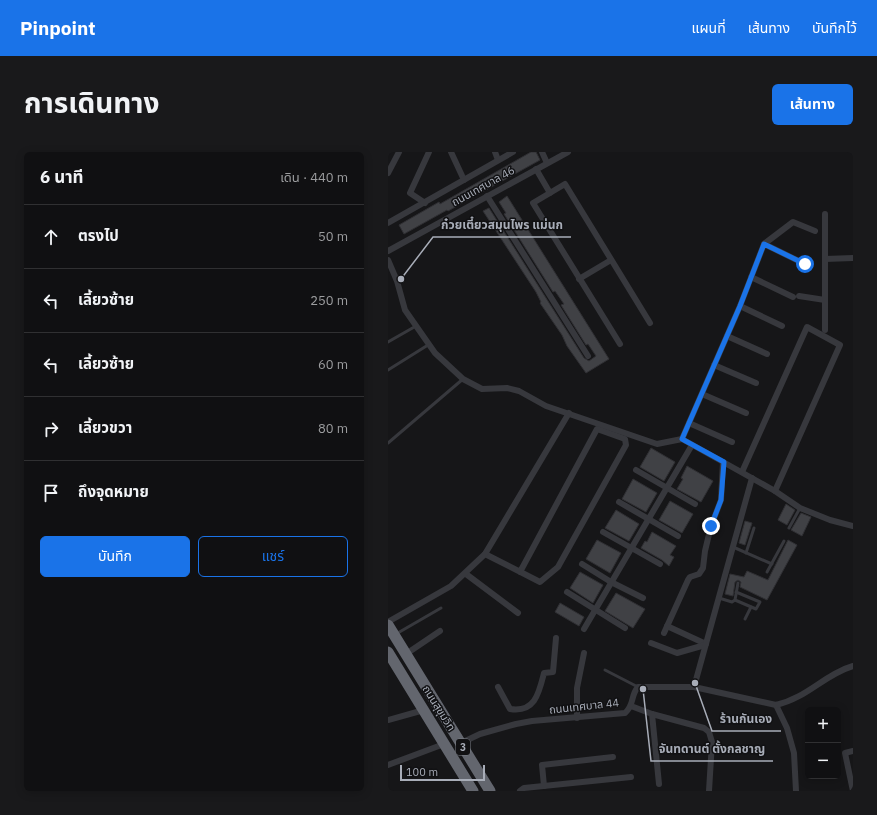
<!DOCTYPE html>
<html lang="th">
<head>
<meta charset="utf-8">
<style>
  :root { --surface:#101012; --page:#19191b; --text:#f1f3f6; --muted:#9c9d9f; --line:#303032; --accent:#1a73e8 }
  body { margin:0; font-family:"IBM Plex Sans","Noto Sans Thai",sans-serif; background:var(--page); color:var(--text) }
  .controls { position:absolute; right:12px; bottom:12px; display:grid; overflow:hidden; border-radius:6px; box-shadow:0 2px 10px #0003 }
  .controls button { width:36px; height:36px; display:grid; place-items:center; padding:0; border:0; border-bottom:1px solid var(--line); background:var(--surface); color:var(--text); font:20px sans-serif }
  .scale { position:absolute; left:12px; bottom:10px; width:85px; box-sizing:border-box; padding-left:4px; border:2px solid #a8adb8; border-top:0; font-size:11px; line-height:14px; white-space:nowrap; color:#a8adb8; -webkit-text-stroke:3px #111113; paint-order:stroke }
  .stop { position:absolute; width:12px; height:12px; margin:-9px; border:3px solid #1a73e8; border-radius:50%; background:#fff }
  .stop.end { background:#1a73e8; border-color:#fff; box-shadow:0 1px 4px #0008 }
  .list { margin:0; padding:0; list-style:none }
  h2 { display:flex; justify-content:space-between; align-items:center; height:52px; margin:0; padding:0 16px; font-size:17px }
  h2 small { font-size:13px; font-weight:400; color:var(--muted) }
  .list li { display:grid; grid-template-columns:26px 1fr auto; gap:12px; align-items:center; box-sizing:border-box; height:64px; padding:0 16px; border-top:1px solid var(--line) }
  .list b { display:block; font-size:15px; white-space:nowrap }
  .list em { font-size:13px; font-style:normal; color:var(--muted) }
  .actions { display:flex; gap:8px; padding:12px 16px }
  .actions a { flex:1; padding:9px 0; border:1px solid var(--accent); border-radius:6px; text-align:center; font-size:14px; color:var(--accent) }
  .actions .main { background:var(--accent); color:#fff }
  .icon { flex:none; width:22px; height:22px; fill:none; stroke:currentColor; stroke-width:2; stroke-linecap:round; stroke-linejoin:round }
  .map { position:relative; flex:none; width:465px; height:639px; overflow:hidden; border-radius:6px }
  header { display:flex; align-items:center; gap:24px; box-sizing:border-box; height:56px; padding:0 20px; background:var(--accent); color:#fff }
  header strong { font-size:19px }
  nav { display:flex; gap:22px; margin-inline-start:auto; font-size:14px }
  .intro { display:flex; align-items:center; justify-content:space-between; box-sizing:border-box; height:96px; padding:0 24px }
  h1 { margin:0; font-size:28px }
  .button { padding:10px 18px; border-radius:6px; background:var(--accent); color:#fff; font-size:14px; font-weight:700 }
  main { display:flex; gap:24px; padding:0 24px }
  aside { flex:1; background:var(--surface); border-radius:6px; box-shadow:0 2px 10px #0003 }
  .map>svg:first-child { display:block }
</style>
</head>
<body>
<header>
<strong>Pinpoint</strong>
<nav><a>แผนที่</a><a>เส้นทาง</a><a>บันทึกไว้</a></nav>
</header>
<div class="intro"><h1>การเดินทาง</h1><a class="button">เส้นทาง</a></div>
<main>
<aside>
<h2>6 นาที<small>เดิน · 440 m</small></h2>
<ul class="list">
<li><svg class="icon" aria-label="ahead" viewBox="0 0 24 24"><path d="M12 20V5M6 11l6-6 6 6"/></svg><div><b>ตรงไป</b></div><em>50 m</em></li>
<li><svg class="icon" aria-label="left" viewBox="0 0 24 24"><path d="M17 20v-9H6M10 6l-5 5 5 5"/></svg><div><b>เลี้ยวซ้าย</b></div><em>250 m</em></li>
<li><svg class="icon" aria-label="left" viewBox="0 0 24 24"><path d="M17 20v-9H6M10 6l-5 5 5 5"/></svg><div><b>เลี้ยวซ้าย</b></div><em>60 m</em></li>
<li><svg class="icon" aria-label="right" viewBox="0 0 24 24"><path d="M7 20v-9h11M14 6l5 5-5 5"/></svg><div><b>เลี้ยวขวา</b></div><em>80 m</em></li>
<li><svg class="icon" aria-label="arrive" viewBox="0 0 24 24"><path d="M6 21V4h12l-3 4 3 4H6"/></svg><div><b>ถึงจุดหมาย</b></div></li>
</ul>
<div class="actions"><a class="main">บันทึก</a><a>แชร์</a></div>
</aside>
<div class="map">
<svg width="465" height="639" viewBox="0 0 465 639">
  <rect width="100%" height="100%" fill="#161618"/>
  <g fill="#404145" stroke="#303034">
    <path d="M 143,0 L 148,0 L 152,8 L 60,59 L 59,58 L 16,82 L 11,73 L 51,50 L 52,52 Z"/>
    <path d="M 119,44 L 221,207 L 198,221 L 179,194 L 174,183 L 152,151 L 153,150 L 148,140 L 95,59 L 101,56 L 196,206 L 201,209 L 208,204 L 200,192 L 198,193 L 173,153 L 176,152 L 167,139 L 165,140 L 116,62 L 118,61 L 111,50 Z"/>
    <path d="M 263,296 L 287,310 L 276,329 L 252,315 Z"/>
    <path d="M 299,314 L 325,329 L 313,350 L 289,337 L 295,327 L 293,326 Z"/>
    <path d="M 245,327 L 269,341 L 258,360 L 234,347 Z"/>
    <path d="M 282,349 L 305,362 L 294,381 L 271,368 Z"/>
    <path d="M 398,352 L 407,358 L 399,373 L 390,368 Z"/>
    <path d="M 228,358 L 251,372 L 241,389 L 217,376 Z"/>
    <path d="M 413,361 L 423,365 L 414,384 L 403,378 Z"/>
    <path d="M 357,369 L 364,371 L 357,393 L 351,391 Z"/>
    <path d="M 264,380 L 288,394 L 282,403 L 286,405 L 281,414 L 274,408 L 253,396 L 257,389 L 259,390 Z"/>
    <path d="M 209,388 L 233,401 L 222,421 L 198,407 Z"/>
    <path d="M 400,388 L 409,393 L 379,448 L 352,435 L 353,430 L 350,428 L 347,430 L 345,444 L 337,442 L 342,422 L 356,425 L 359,419 L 380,428 Z"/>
    <path d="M 192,420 L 215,433 L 205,451 L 182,436 Z"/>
    <path d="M 228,441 L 257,457 L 245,476 L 217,459 Z"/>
    <path d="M 172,451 L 196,465 L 191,474 L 167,460 Z"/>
  </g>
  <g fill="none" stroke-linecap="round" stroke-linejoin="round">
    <g stroke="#37383d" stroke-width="3">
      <path d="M 0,190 L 28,174"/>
      <path d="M 0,218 L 40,193"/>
      <path d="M 0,291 L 75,227"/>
      <path d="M 401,376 L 412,356"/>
      <path d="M 345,395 L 384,412"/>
      <path d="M 358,401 L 366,376"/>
      <path d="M 379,420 L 396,389"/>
      <path d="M 331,446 L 344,450 L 347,448 L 350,431"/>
      <path d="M 347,448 L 368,457 L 372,450 L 348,440"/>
      <path d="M 357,467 L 363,455"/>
      <path d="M 8,482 L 53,456"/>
      <path d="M 217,518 L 250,535"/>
    </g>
    <g stroke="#37383d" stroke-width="6">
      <path d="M 63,0 L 76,28"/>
      <path d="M 107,0 L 110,8"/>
      <path d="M 154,0 L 159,11"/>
      <path d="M 148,17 L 162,41"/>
      <path d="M 0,21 L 11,0"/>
      <path d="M 99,44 L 200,204"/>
      <path d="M 37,51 L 22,41 L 41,0"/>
      <path d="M 0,71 L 125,0"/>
      <path d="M 376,92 L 417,112"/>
      <path d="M 0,99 L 180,0"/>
      <path d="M 437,107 L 465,106"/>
      <path d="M 0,108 L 9,129 L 17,158 L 47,201 L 75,227 L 94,237 L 119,236 L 131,239 L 158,254 L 269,292 L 294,287 L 387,339 L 412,356 L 442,368 L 465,374"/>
      <path d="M 363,125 L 405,145"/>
      <path d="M 191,127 L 223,108"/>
      <path d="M 411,144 L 437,148"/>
      <path d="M 352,154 L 394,174"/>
      <path d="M 437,178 L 437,62"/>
      <path d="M 339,184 L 379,202"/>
      <path d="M 232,192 L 145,51 L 177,32 L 262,171"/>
      <path d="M 326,213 L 368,231"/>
      <path d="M 314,242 L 358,261"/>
      <path d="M 301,271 L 344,290"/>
      <path d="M 294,287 L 352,154 L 376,92 L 405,70 L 427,79"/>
      <path d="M 248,318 L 307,352"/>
      <path d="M 354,320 L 419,175 L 452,193 L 387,339"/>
      <path d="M 231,350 L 290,384"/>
      <path d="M 215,380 L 272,412"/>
      <path d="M 97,402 L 152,430 L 170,415 L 238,293 L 237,287 L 209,277 L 132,420"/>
      <path d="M 194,412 L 223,430 L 255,446"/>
      <path d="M 78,422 L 130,461"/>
      <path d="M 179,440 L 237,476"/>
      <path d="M 0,470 L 63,434 L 97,402 L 181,261"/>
      <path d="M 279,474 L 318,492"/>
      <path d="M 196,477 L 304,293"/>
      <path d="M 276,481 L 300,428 L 302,425 L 311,422 L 315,416 L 317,399 L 323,374 L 333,348 L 335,310"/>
      <path d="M 263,491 L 289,501 L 317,493"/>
      <path d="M 18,502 L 52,479"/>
      <path d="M 110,535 L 122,557 C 147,561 151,541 156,521 L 165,520 L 168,486"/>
      <path d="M 306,535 L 364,326"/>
      <path d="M 388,553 L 399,576 L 406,601 L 408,639"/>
      <path d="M 243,554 L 264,562 L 316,576 L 321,580 L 324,590 L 321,639"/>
      <path d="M 264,562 L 271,632"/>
      <path d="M 189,566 L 189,536 L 196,501"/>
      <path d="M 0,568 L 36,558"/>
      <path d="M 73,591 L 92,582 L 128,572 L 144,569 L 237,561 C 247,552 242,544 250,535 L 306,535 L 388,553 C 419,546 437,522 465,514"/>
      <path d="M 0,613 L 56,592"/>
      <path d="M 156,634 L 154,613 L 225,605"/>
      <path d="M 132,639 L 136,636 L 243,625"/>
      <path d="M 465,639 L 457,601 L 465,599"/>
    </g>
    <g stroke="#63666e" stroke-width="11">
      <path d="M 0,473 L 102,639"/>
      <path d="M 0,500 L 85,639"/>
    </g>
  </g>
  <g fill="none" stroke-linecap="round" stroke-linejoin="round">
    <path stroke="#1a73e8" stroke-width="5" d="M 323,374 L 333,348 L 336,310 L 294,287 L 352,154 L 376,92 L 417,112"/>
  </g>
  <g text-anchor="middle" stroke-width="3" stroke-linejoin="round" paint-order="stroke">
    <rect fill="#111113" stroke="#7b7e86" stroke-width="1" x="68" y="587" width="14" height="16" rx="3"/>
    <g font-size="10" font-weight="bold" fill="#a8adb8">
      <text x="75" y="599">3</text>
    </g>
    <g font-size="11" fill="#a8adb8" stroke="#111113">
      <text transform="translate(95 34) rotate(-29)" y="4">ถนนเทศบาล 46</text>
      <text transform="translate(196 554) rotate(-6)" y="4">ถนนเทศบาล 44</text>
      <text transform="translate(51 556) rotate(58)" y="4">ถนนสุขุมวิท</text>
    </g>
  </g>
  <path fill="none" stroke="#a8adb8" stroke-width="1.5" d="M13 127L45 85H183M307 531L324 579H393M255 537L263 609H385"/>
  <g fill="#a8adb8" stroke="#111113" stroke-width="1.5">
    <circle cx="13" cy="127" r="4"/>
    <circle cx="307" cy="531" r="4"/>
    <circle cx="255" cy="537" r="4"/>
  </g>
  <g font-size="12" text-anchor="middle" font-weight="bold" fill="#a8adb8" stroke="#111113" stroke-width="3" stroke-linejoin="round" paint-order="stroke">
    <text x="114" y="77">ก๋วยเตี๋ยวสมุนไพร แม่นก</text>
    <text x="358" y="571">ร้านกันเอง</text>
    <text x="324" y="601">จันทดานต์ ตั้งกลชาญ</text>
  </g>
</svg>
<div class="controls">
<button>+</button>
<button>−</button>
</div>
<div class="scale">100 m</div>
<div class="stop" style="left:417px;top:112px"></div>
<div class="stop end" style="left:323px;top:374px"></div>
</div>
</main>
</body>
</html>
